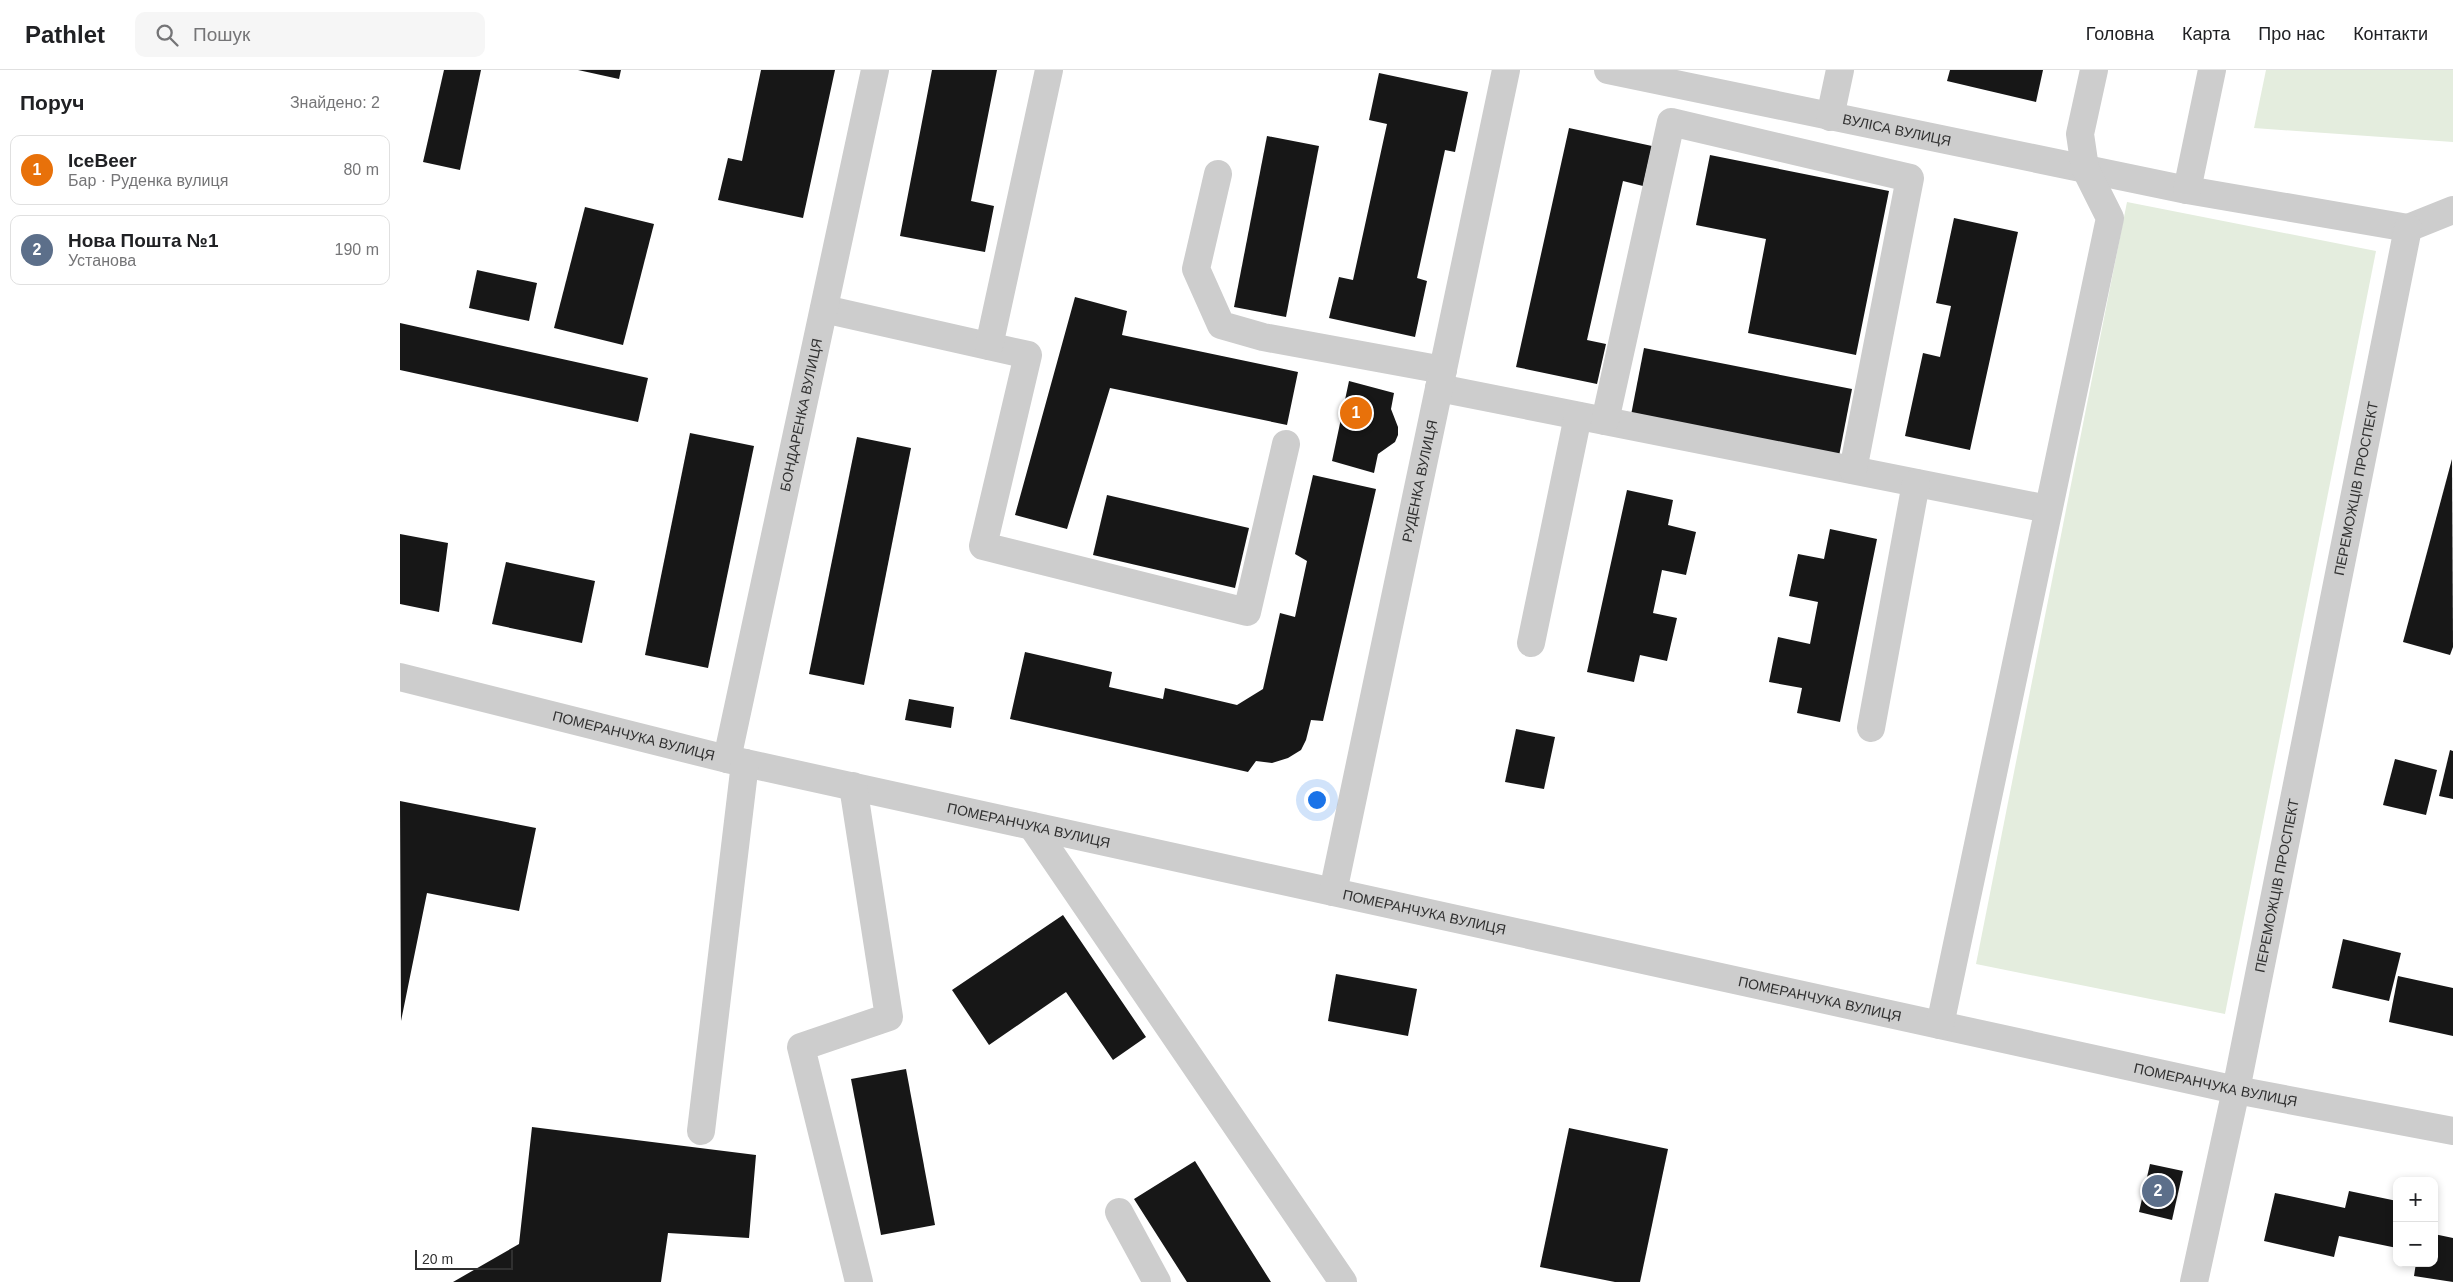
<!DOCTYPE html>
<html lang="uk">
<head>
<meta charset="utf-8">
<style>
  :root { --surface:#fff; --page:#f6f6f6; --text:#202124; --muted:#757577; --line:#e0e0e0; --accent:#e74433 }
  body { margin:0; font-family:Arial,sans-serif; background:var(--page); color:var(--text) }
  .controls { position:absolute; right:15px; bottom:15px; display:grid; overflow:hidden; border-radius:10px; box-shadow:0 2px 8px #0003 }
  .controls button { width:45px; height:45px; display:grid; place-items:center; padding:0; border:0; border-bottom:1px solid var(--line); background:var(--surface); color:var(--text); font:25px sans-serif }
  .scale { position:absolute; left:15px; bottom:12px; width:98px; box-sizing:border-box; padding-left:5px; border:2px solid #303030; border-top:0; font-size:14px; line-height:18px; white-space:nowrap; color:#303030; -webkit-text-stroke:4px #fff; paint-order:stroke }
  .you { position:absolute; left:916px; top:729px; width:18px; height:18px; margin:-12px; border:4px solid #fff; border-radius:50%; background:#1a73e8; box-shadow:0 0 0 8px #1a73e833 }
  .badge { display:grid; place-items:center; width:32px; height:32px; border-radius:50%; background:var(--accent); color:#fff; font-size:16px; font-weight:700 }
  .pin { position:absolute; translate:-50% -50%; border:2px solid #fff; box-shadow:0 1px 5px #0006 }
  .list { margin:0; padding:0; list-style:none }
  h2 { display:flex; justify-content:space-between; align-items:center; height:65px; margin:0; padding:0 20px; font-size:21px }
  h2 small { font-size:16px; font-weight:400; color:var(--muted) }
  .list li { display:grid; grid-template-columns:32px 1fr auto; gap:15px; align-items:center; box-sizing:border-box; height:70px; margin:0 10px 10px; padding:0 10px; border:1px solid var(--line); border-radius:10px }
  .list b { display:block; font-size:19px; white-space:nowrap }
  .list p { margin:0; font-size:16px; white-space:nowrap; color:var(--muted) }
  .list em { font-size:16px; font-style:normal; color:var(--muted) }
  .icon { flex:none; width:28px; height:28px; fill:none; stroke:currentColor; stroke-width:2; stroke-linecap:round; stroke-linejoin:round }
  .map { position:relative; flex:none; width:2053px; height:1212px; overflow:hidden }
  header { display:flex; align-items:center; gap:30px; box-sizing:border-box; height:70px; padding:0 25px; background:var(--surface); border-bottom:1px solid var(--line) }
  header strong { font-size:24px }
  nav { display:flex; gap:28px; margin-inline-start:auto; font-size:18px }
  .search { width:350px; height:45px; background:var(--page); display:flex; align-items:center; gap:12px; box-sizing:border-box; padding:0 18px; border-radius:10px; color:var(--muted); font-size:19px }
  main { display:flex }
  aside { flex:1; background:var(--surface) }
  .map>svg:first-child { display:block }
</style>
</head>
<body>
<header>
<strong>Pathlet</strong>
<div class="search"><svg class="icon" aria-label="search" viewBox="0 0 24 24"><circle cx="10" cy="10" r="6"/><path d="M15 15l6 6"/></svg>Пошук</div>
<nav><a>Головна</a><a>Карта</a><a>Про нас</a><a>Контакти</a></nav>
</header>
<main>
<aside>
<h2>Поруч<small>Знайдено: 2</small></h2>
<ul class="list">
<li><span class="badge" style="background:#e8710a">1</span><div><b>IceBeer</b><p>Бар · Руденка вулиця</p></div><em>80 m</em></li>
<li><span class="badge" style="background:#5c6f8a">2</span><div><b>Нова Пошта №1</b><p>Установа</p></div><em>190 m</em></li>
</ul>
</aside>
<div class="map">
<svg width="2053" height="1212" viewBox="0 0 2053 1212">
  <rect width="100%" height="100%" fill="#fff"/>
  <g fill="#e4edde">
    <path d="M 1866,0 L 2053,0 L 2053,72 L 1854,58 Z"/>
    <path d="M 1727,132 L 1976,181 L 1825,944 L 1576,894 Z"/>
  </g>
  <g fill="#171717">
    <path d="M 44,0 L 81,0 L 60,100 L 23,92 Z"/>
    <path d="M 178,0 L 221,0 L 219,9 Z"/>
    <path d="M 361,0 L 435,0 L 403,148 L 318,130 L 328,88 L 342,91 Z"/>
    <path d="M 532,0 L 597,0 L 571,131 L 594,136 L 585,182 L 500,166 Z"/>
    <path d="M 1550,0 L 1643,0 L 1636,32 L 1547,11 Z"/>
    <path d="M 979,3 L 1068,22 L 1055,82 L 1045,80 L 1017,208 L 1027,211 L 1015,267 L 929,248 L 939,207 L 953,210 L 987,54 L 969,50 Z"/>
    <path d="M 1169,58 L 1252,76 L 1243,116 L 1223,111 L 1187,270 L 1206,274 L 1197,314 L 1116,297 Z"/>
    <path d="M 867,66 L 919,76 L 886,247 L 834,237 Z"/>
    <path d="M 1310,85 L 1489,121 L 1456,285 L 1348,263 L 1366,169 L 1296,155 Z"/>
    <path d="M 185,137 L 254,154 L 223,275 L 154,258 Z"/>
    <path d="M 1554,148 L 1618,162 L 1570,380 L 1505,366 L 1523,283 L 1540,287 L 1551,236 L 1536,233 Z"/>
    <path d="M 77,200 L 137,213 L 129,251 L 69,238 Z"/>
    <path d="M 675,227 L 727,241 L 722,265 L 898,302 L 887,355 L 710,318 L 667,459 L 615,445 Z"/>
    <path d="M 0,253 L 248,308 L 238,352 L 0,300 Z"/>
    <path d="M 1244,278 L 1452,319 L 1439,386 L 1231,345 Z"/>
    <path d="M 949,311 L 994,323 L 991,339 L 998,357 L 998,365 L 995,372 L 978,384 L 974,403 L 932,391 Z"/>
    <path d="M 290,363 L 354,376 L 308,598 L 245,585 Z"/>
    <path d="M 457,367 L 511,378 L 464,615 L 409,604 Z"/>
    <path d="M 2052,389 L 2053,577 L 2050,585 L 2003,572 Z"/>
    <path d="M 913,405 L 976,419 L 923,651 L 911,650 L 906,670 L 901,680 L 888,688 L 872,693 L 856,691 L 848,702 L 610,649 L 625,582 L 712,602 L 709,617 L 763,629 L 765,618 L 837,635 L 863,619 L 880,543 L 895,547 L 907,491 L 895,484 Z"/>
    <path d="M 1227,420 L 1273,430 L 1268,455 L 1296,462 L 1286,505 L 1262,500 L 1253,543 L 1277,548 L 1267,591 L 1240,585 L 1234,612 L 1187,602 Z"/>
    <path d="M 707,425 L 849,458 L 835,518 L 693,485 Z"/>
    <path d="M 1430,459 L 1477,469 L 1440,652 L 1397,643 L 1402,618 L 1369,612 L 1378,567 L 1410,574 L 1418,532 L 1389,526 L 1398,484 L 1424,489 Z"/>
    <path d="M 0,464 L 48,473 L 39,542 L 0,534 Z"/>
    <path d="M 106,492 L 195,511 L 182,573 L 92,554 Z"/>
    <path d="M 509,629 L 554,637 L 551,658 L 505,650 Z"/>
    <path d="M 1116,659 L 1155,667 L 1144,719 L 1105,712 Z"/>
    <path d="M 2050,680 L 2053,681 L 2053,729 L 2039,726 Z"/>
    <path d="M 1995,689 L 2037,700 L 2026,745 L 1983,735 Z"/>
    <path d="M 0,731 L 136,758 L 119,841 L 27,823 L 1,951 Z"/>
    <path d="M 663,845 L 746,967 L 713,990 L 666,922 L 589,975 L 552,920 Z"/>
    <path d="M 1943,869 L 2001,883 L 1989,931 L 1932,918 Z"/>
    <path d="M 936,904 L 1017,919 L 1008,966 L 928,951 Z"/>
    <path d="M 1998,906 L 2053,918 L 2053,966 L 1989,952 Z"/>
    <path d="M 506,999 L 535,1155 L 481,1165 L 451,1009 Z"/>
    <path d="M 132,1057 L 356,1085 L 349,1168 L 268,1163 L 261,1212 L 53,1212 L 119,1174 Z"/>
    <path d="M 1169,1058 L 1268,1079 L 1240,1212 L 1215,1212 L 1140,1197 Z"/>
    <path d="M 795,1091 L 835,1155 L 871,1212 L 787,1212 L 734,1129 Z"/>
    <path d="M 1750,1094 L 1783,1101 L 1772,1150 L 1739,1142 Z"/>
    <path d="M 1949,1121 L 1997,1131 L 1997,1178 L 1939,1166 L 1934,1187 L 1864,1171 L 1875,1123 L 1945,1138 Z"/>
    <path d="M 2034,1164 L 2053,1168 L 2053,1212 L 2014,1206 L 2016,1193 L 2034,1193 Z"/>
  </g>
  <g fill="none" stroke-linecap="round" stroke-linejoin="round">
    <g stroke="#cdcdcd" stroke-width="28">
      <path id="s1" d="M 1208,0 L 1787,120 L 2008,158"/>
      <path d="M 1430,47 L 1440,0"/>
      <path d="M 818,104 L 796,199 L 821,255 L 863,267 L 1043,300"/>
      <path d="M 1787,120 L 1812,0"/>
      <path d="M 2008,158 L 2053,140"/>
      <path d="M 424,239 L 628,285 L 583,476 L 847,542 L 886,374"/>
      <path d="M 589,276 L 649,0"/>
      <path d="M 1039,318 L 1648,439"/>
      <path d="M 1205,351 L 1271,52 L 1510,108 L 1453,400"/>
      <path d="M 1131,573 L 1178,346"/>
      <path id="s2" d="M 0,607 L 327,689 L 1836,1020 L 2053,1061"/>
      <path d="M 1471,658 L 1516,413"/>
      <path id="s3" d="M 327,689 L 475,0"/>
      <path d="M 453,716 L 489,947 L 401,977 L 459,1212"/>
      <path d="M 632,756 L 943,1212"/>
      <path id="s4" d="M 933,822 L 1106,0"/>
      <path d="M 1540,955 L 1710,148 L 1685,98 L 1680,64 L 1694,0"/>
      <path d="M 301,1061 L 345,693"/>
      <path d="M 719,1142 L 757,1212"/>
      <path id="s5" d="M 1794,1212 L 1836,1020 L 2008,158"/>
    </g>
  </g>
  <g text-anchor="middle" stroke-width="5" stroke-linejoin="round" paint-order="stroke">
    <g font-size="14" fill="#303030" stroke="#fff">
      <text dy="5" stroke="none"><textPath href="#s1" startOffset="295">ВУЛІСА ВУЛИЦЯ</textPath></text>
      <text dy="5" stroke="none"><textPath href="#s3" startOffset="352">БОНДАРЕНКА ВУЛИЦЯ</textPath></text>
      <text dy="5" stroke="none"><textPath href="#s4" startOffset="420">РУДЕНКА ВУЛИЦЯ</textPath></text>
      <text dy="5" stroke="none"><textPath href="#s5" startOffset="810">ПЕРЕМОЖЦІВ ПРОСПЕКТ</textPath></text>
      <text dy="5" stroke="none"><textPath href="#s2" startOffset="241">ПОМЕРАНЧУКА ВУЛИЦЯ</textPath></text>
      <text dy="5" stroke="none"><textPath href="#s2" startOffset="646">ПОМЕРАНЧУКА ВУЛИЦЯ</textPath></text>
      <text dy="5" stroke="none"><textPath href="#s5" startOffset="405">ПЕРЕМОЖЦІВ ПРОСПЕКТ</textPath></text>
      <text dy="5" stroke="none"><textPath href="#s2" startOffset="1051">ПОМЕРАНЧУКА ВУЛИЦЯ</textPath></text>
      <text dy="5" stroke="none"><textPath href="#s2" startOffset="1456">ПОМЕРАНЧУКА ВУЛИЦЯ</textPath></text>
      <text dy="5" stroke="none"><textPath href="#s2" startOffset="1861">ПОМЕРАНЧУКА ВУЛИЦЯ</textPath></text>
    </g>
  </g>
</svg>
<div class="controls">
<button>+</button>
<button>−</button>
</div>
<div class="scale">20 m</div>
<div class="you"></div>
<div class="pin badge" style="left:956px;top:343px;background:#e8710a">1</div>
<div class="pin badge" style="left:1758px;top:1121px;background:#5c6f8a">2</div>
</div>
</main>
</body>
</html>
